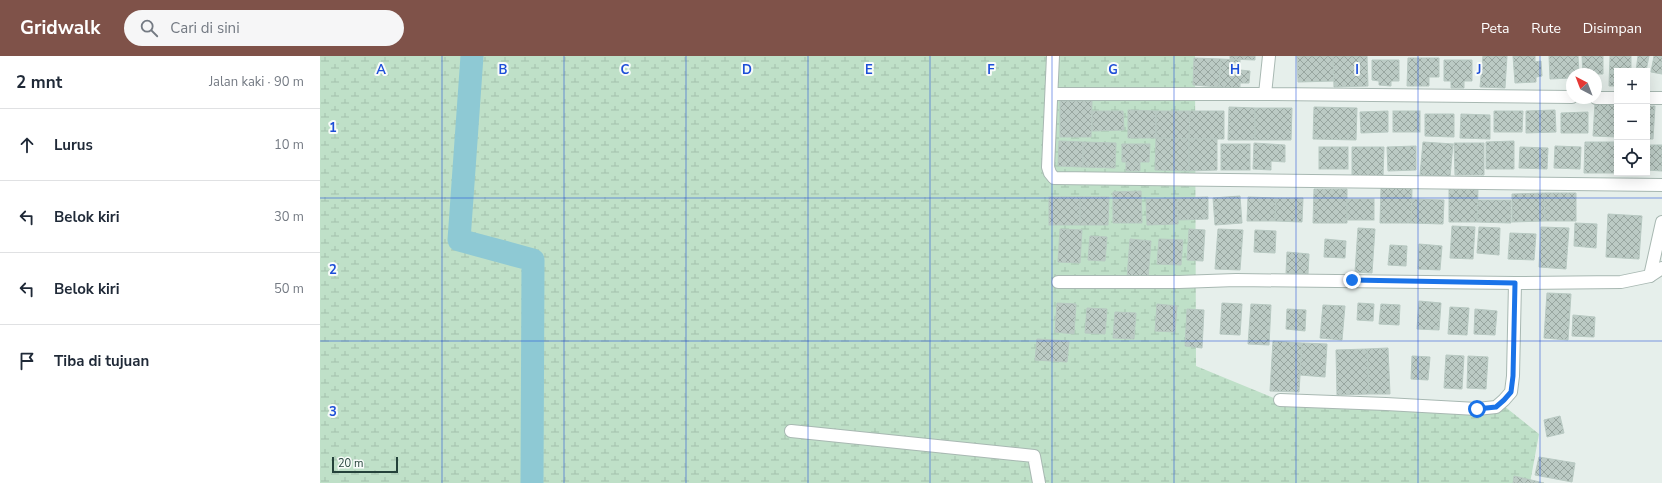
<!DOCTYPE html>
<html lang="id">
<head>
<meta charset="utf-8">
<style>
  :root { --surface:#fff; --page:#f6f6f7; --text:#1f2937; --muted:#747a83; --line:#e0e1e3; --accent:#7f5249 }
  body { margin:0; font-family:"Nunito Sans",sans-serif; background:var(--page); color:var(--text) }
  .controls { position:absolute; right:12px; top:12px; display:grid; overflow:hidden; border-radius:0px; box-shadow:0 4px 16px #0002 }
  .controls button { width:36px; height:36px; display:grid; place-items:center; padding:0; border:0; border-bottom:1px solid var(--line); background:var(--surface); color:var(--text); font:20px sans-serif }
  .compass { position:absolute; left:1246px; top:12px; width:36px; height:36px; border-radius:50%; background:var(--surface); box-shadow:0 4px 16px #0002; rotate:318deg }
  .scale { position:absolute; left:12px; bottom:10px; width:66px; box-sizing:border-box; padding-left:4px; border:2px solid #24423a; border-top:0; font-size:11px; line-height:14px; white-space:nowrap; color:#24423a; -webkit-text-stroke:3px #f7fbf9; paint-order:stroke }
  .stop { position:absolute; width:12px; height:12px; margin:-9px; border:3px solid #1a73e8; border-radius:50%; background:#fff }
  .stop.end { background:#1a73e8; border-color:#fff; box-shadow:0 1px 4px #0008 }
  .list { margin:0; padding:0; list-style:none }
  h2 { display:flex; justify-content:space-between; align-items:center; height:52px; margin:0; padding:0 16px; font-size:17px }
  h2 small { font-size:13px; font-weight:400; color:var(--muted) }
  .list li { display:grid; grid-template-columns:26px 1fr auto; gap:12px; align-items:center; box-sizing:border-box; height:72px; padding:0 16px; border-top:1px solid var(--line) }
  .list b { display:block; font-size:15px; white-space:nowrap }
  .list em { font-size:13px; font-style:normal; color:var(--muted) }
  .icon { flex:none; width:22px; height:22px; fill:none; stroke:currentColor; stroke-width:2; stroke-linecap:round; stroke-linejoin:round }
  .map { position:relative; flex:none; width:1342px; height:427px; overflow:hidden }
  header { display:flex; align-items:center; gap:24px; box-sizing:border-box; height:56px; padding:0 20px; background:var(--accent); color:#fff }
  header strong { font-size:19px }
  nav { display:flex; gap:22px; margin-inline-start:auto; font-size:14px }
  .search { width:280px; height:36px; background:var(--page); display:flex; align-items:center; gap:10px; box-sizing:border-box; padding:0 14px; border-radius:22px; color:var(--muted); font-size:15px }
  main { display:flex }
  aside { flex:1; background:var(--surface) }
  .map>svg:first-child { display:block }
</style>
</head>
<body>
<header>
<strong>Gridwalk</strong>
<div class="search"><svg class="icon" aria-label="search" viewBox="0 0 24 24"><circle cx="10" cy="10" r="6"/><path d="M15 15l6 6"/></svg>Cari di sini</div>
<nav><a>Peta</a><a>Rute</a><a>Disimpan</a></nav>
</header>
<main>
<aside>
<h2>2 mnt<small>Jalan kaki · 90 m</small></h2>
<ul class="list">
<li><svg class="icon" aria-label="ahead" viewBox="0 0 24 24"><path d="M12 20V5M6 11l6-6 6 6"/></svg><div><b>Lurus</b></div><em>10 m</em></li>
<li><svg class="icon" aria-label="left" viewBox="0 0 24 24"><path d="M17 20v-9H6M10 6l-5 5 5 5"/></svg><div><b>Belok kiri</b></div><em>30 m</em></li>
<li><svg class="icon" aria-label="left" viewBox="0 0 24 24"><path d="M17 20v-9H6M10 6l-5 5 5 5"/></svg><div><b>Belok kiri</b></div><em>50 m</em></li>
<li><svg class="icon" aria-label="arrive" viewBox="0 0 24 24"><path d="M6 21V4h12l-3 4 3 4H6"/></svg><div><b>Tiba di tujuan</b></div></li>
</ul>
</aside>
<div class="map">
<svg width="1342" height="427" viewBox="0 0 1342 427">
  <defs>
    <pattern id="wetland-marsh" width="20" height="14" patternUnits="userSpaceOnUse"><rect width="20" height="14" fill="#bfe0c8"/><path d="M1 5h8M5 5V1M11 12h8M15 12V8" fill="none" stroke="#a4c1ad"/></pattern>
    <pattern id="building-cross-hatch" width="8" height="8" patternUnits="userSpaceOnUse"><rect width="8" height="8" fill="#bbcac4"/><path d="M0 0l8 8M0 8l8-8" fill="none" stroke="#98a6a0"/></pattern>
  </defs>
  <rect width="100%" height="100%" fill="#e6efeb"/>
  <path fill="url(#wetland-marsh)" d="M 0,0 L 875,0 L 876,310 L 971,349 L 1179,346 L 1219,378 L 1210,427 L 0,427 Z"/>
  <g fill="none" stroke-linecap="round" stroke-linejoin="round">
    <path stroke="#8ec9d4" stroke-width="23" d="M 152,0 L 139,184 L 213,204 L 212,427"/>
  </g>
  <g fill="url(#building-cross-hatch)" stroke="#b8c9c2">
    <path d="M 910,0 L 935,0 L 935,4 L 910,3 Z"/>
    <path d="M 977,0 L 1013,0 L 1014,25 L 978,26 Z"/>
    <path d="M 1013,0 L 1047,0 L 1048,30 L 1014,31 Z"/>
    <path d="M 1163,0 L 1187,0 L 1185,32 L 1160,31 Z"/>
    <path d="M 1193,0 L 1215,0 L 1215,6 L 1221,5 L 1222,20 L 1216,21 L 1216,26 L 1195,27 Z"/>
    <path d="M 1229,0 L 1258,0 L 1259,18 L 1252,18 L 1252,22 L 1230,23 Z"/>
    <path d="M 1262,0 L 1283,0 L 1283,18 L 1263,18 Z"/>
    <path d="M 1290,0 L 1311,0 L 1311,15 L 1297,15 L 1297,30 L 1289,30 Z"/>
    <path d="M 1318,0 L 1329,0 L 1326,15 L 1316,15 Z"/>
    <path d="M 1334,0 L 1342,0 L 1342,18 L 1331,16 Z"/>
    <path d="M 874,2 L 901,3 L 899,31 L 873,29 Z"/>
    <path d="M 1088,2 L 1119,2 L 1119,21 L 1109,21 L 1109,30 L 1087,30 Z"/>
    <path d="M 901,3 L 920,4 L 920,14 L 930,15 L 929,27 L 920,27 L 920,32 L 899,31 Z"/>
    <path d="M 1052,4 L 1079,4 L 1079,25 L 1071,25 L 1071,30 L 1059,29 L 1059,25 L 1052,24 Z"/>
    <path d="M 1124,4 L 1152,4 L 1152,25 L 1144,25 L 1144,32 L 1131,32 L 1131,25 L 1124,25 Z"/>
    <path d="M 740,45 L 772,45 L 771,81 L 740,81 Z"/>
    <path d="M 1275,47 L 1297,48 L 1297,81 L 1273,80 Z"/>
    <path d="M 1327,50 L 1335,50 L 1333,83 L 1327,83 Z"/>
    <path d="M 909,51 L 935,52 L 935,84 L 908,84 Z"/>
    <path d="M 994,51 L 1037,52 L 1036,84 L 993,83 Z"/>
    <path d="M 935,52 L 972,52 L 971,84 L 935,84 Z"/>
    <path d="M 808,54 L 836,55 L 836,82 L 808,82 Z"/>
    <path d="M 1235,54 L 1236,76 L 1206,77 L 1206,55 Z"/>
    <path d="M 772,55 L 803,55 L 804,74 L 772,75 Z"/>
    <path d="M 836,55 L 870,55 L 869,83 L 836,82 Z"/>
    <path d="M 870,55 L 904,55 L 904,83 L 869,83 Z"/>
    <path d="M 1068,55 L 1068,76 L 1041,77 L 1040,56 Z"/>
    <rect x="1073" y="55" width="27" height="21"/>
    <path d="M 1174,55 L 1203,55 L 1202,76 L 1174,76 Z"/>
    <path d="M 1268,56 L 1268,77 L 1241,77 L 1241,57 Z"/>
    <path d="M 1105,58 L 1134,58 L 1134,81 L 1105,80 Z"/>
    <path d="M 1141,58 L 1170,59 L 1170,83 L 1140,82 Z"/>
    <path d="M 836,82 L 869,83 L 869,115 L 835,114 Z"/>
    <path d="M 869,83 L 897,83 L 897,114 L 869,115 Z"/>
    <path d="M 739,85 L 763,86 L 763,111 L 738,110 Z"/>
    <path d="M 1194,85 L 1194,113 L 1166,113 L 1166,86 Z"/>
    <path d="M 763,86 L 796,87 L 795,112 L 763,111 Z"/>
    <path d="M 1103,86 L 1133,88 L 1130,121 L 1100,119 Z"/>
    <path d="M 1265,86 L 1296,86 L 1295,117 L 1264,117 Z"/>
    <path d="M 934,87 L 965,89 L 965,106 L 951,105 L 951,114 L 933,113 Z"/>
    <path d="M 1134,87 L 1164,87 L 1164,119 L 1135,119 Z"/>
    <path d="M 802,88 L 830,88 L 829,106 L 820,106 L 820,115 L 806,115 L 806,106 L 802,106 Z"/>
    <rect x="901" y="88" width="29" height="26"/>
    <path d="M 1327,89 L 1342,89 L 1342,115 L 1327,114 Z"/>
    <path d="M 1096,90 L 1096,114 L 1068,115 L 1067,91 Z"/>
    <path d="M 1235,90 L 1261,91 L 1260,113 L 1234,112 Z"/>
    <rect x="999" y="91" width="29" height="22"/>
    <path d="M 1032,91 L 1064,91 L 1063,121 L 1032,121 Z"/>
    <path d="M 1200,91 L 1228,92 L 1227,113 L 1199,112 Z"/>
    <path d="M 1061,132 L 1092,132 L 1091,167 L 1060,167 Z"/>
    <path d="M 994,133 L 1027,133 L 1027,167 L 993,167 Z"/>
    <path d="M 1129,133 L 1158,133 L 1157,166 L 1129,166 Z"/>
    <path d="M 821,135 L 822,167 L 793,167 L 793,136 Z"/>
    <path d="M 1224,137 L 1256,137 L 1256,165 L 1225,165 Z"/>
    <path d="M 1224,137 L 1225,165 L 1192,166 L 1192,138 Z"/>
    <path d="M 920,140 L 922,167 L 895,169 L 893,142 Z"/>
    <rect x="729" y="141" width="31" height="28"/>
    <path d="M 760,141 L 789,141 L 788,169 L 760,169 Z"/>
    <path d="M 888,141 L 888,163 L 858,164 L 857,142 Z"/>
    <path d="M 928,141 L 956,142 L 955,165 L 927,165 Z"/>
    <path d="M 857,142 L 858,168 L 827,169 L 826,143 Z"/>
    <path d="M 956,142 L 983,142 L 982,166 L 955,165 Z"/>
    <rect x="1027" y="143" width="27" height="21"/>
    <path d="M 1092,143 L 1124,144 L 1123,168 L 1091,167 Z"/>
    <path d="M 1158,144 L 1191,144 L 1191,167 L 1157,166 Z"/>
    <path d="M 1288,158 L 1322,160 L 1319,203 L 1286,201 Z"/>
    <path d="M 1255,167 L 1277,168 L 1276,192 L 1254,190 Z"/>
    <path d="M 1132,170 L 1155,171 L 1153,203 L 1130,202 Z"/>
    <path d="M 1159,171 L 1180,172 L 1179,199 L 1157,197 Z"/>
    <path d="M 1221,171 L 1249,172 L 1246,213 L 1219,211 Z"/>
    <path d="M 1038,172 L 1055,173 L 1052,217 L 1035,216 Z"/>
    <path d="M 740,173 L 762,174 L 760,207 L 738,206 Z"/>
    <path d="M 869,173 L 885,174 L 883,205 L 867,204 Z"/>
    <path d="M 898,173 L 923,174 L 920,214 L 895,213 Z"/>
    <path d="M 935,174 L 956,175 L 955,197 L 934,196 Z"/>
    <path d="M 1190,177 L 1216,178 L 1214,204 L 1188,203 Z"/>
    <path d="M 770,180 L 787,181 L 785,205 L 768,204 Z"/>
    <path d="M 810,183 L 831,185 L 828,223 L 807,222 Z"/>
    <path d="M 839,183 L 863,184 L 861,209 L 837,208 Z"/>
    <path d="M 1005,183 L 1026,185 L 1025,202 L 1004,201 Z"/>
    <path d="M 1099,188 L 1122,190 L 1120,214 L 1098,213 Z"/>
    <path d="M 1070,189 L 1087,190 L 1086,210 L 1068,209 Z"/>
    <path d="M 967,196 L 989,198 L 988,218 L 966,217 Z"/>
    <path d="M 1227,237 L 1251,238 L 1248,284 L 1224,282 Z"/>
    <path d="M 1099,245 L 1121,247 L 1119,274 L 1097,273 Z"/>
    <path d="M 737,247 L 756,248 L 754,278 L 735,276 Z"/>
    <path d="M 902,247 L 922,248 L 920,279 L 900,278 Z"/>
    <path d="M 1038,247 L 1054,248 L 1053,265 L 1037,264 Z"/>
    <path d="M 837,248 L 857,250 L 855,276 L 835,275 Z"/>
    <path d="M 931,248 L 951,249 L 949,289 L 928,288 Z"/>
    <path d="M 1061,248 L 1080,249 L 1079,269 L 1059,268 Z"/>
    <path d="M 1003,249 L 1025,250 L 1022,284 L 1000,282 Z"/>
    <path d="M 1130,251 L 1149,252 L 1147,279 L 1128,278 Z"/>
    <path d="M 767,252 L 787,253 L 785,278 L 765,277 Z"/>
    <path d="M 867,253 L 884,254 L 882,292 L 865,290 Z"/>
    <path d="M 967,253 L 986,254 L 985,275 L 966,273 Z"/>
    <path d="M 1155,253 L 1177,255 L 1175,279 L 1154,278 Z"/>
    <path d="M 795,256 L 816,257 L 814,283 L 793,282 Z"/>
    <path d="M 1253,259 L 1275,261 L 1274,281 L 1252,280 Z"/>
    <path d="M 717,283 L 749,285 L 747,306 L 715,304 Z"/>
    <path d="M 953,285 L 982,287 L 979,336 L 950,335 Z"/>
    <path d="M 982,287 L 1007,288 L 1005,321 L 980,319 Z"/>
    <path d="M 1068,292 L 1070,338 L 1049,338 L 1047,293 Z"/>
    <path d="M 1047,293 L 1049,338 L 1017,339 L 1016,294 Z"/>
    <path d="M 1126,299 L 1144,300 L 1142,333 L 1124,332 Z"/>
    <path d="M 1092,300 L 1110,301 L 1108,324 L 1091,323 Z"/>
    <path d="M 1148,300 L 1168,301 L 1166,333 L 1147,332 Z"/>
    <path d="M 1240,360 L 1244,377 L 1227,381 L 1224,364 Z"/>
    <path d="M 1219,401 L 1255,407 L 1252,426 L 1215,419 Z"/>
    <path d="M 1194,420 L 1224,427 L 1193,427 Z"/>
  </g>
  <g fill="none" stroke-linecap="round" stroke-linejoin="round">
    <g stroke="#a8b8b2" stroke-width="14">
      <g id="street">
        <path d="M 733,0 L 728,111 L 730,117 L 734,122 L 1342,129"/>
        <path d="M 949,0 L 945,38 L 1252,41"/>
        <path d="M 732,38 L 945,38"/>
        <path d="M 1276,42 L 1297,42"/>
        <path d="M 1327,42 L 1342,42"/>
        <path d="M 1330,220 L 1342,166"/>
        <path d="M 738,226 L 859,226 L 916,224 L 1195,227 L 1301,226 L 1330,220 L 1342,212"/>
        <path d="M 960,344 L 1066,348 L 1157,353 L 1176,351 L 1184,344 L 1191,336 L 1193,320 L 1195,227"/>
        <path d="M 471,375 L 714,400 L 719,427"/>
      </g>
    </g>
    <use href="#street" stroke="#fff" stroke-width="12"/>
  </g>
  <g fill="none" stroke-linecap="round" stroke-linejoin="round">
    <path stroke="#1a73e8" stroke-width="5" d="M 1032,224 L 1195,227 L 1193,320 L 1191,336 L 1184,344 L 1176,351 L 1157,353"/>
  </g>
  <path fill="none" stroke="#1d4ed8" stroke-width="1" stroke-opacity="0.55" d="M 122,0 L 122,427M 244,0 L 244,427M 366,0 L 366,427M 488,0 L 488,427M 610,0 L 610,427M 732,0 L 732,427M 854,0 L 854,427M 976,0 L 976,427M 1098,0 L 1098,427M 1220,0 L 1220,427M 0,142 L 1342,142M 0,285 L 1342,285"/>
  <g font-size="13" text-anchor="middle" font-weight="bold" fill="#1d4ed8" stroke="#f7fbf9" stroke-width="4" stroke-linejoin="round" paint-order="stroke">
    <text x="61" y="18">A</text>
    <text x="183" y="18">B</text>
    <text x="305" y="18">C</text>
    <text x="427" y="18">D</text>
    <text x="549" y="18">E</text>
    <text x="671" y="18">F</text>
    <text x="793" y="18">G</text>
    <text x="915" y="18">H</text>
    <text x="1037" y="18">I</text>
    <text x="1159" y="18">J</text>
    <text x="13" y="76">1</text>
    <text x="13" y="218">2</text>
    <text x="13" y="360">3</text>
  </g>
</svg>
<div class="controls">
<button>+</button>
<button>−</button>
<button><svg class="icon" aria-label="locate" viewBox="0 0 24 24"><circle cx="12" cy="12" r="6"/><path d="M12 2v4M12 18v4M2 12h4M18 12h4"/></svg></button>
</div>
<svg class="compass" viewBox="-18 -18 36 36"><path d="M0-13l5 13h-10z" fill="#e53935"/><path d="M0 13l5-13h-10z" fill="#747a83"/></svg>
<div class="scale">20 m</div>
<div class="stop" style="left:1157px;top:353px"></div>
<div class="stop end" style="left:1032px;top:224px"></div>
</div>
</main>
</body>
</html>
